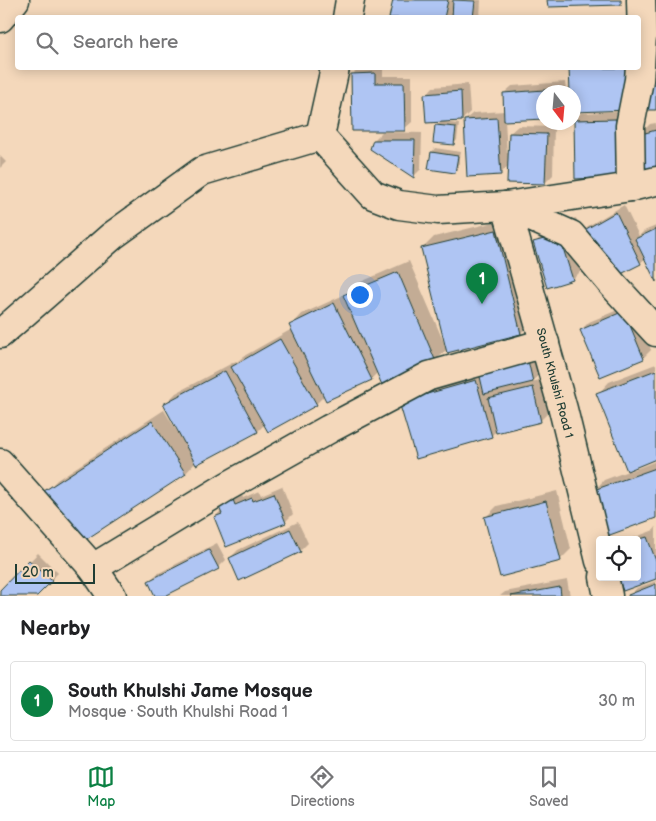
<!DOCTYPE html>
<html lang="en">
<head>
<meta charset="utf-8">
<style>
  :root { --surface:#fff; --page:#f2f2f2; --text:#202124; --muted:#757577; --line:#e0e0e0; --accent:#0b8043 }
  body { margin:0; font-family:"Balsamiq Sans",sans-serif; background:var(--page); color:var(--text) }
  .controls { position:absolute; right:15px; bottom:15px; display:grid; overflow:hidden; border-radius:5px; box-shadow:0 2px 12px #0003 }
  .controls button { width:45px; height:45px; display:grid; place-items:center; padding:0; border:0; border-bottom:1px solid var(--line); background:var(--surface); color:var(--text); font:25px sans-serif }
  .compass { position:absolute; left:536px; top:85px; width:45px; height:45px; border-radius:50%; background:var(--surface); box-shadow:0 2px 12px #0003; rotate:164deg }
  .scale { position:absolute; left:15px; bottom:12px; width:80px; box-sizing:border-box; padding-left:5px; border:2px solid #1f3d34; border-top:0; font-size:14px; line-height:18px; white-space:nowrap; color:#1f3d34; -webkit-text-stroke:4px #f4d8bb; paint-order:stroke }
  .you { position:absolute; left:359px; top:294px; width:18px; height:18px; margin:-12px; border:4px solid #fff; border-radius:50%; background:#1a73e8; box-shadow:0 0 0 8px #1a73e833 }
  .badge { display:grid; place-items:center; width:32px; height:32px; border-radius:50%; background:var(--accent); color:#fff; font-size:16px; font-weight:700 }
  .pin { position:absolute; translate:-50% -41px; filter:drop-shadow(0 1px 2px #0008) }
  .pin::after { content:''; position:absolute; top:26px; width:18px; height:15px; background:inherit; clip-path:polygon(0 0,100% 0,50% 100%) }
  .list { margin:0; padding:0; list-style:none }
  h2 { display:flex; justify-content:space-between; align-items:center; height:65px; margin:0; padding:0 20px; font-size:21px }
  h2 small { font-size:16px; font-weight:400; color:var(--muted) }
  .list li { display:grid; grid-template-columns:32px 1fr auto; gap:15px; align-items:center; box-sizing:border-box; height:80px; margin:0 10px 10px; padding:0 10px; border:1px solid var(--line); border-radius:5px }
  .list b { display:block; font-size:19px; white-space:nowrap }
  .list p { margin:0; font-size:16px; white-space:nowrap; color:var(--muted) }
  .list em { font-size:16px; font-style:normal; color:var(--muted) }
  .icon { flex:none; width:28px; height:28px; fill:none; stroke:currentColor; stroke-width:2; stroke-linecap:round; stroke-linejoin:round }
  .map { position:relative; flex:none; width:656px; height:596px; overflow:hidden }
  .search { position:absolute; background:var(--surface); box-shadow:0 2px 12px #0003; left:15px; right:15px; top:15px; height:55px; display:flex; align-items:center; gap:12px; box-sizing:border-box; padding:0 18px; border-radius:5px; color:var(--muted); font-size:19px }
  .sheet { height:155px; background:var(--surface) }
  nav { display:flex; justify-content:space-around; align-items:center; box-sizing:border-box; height:70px; border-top:1px solid var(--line); background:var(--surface); font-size:14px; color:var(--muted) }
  nav a { display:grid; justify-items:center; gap:2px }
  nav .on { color:var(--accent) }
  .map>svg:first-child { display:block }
</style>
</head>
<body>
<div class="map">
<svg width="656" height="596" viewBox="0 0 656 596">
  <rect width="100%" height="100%" fill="#f4d8bb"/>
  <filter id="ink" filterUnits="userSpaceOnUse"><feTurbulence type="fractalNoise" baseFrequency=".02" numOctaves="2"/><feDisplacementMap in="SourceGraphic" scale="10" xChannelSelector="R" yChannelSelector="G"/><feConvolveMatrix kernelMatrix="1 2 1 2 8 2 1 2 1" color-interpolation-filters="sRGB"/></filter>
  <g filter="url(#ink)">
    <g fill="#0003">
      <path d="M 394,0 L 481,0 L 480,18 L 390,18 Z"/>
      <path d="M 359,68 L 383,68 L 383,76 L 412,76 L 412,122 L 404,129 L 353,74 Z"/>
      <path d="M 570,68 L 636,68 L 629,108 L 574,111 L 574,92 L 571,92 Z"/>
      <path d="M 656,74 L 656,108 L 648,82 Z"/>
      <path d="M 565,82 L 566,92 L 544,92 L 505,120 L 507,153 L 509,153 L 510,133 L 518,126 L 554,127 L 553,175 L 545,183 L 509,165 L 500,174 L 465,120 L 473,113 L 505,111 L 504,93 L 512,86 Z"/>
      <path d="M 468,84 L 470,112 L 462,120 L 444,121 L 444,122 L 459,124 L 457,140 L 454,144 L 437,126 L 441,121 L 426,95 L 433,87 Z"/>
      <path d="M 623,111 L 626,168 L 576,178 L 574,121 L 581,113 Z"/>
      <path d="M 656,123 L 656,169 L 639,135 L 650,124 Z"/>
      <path d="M 382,132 L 422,133 L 421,169 L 414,176 L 372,149 L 374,140 Z"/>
      <path d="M 435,148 L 461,152 L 458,168 L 455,172 L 432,152 Z"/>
      <path d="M 0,156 L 6,162 L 0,168 Z"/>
      <path d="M 624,205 L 639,236 L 644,231 L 656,226 L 656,280 L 646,258 L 640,263 L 590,262 L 573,279 L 548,286 L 535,243 L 552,225 L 576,218 L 581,233 L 588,226 Z"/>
      <path d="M 507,219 L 532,322 L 521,333 L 448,351 L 447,349 L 435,361 L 378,372 L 371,379 L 325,395 L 316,404 L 265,424 L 258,431 L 196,462 L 186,473 L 79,542 L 46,491 L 57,480 L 164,410 L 178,433 L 180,432 L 165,404 L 176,393 L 236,361 L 237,362 L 244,356 L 292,329 L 291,326 L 302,314 L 346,294 L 356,284 L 409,261 L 445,345 L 446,345 L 423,248 L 434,237 Z"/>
      <path d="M 632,304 L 651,350 L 643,358 L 581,330 L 589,322 Z"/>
      <path d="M 535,349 L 541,373 L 531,382 L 540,380 L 548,413 L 540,421 L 496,431 L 491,436 L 412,391 Z"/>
      <path d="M 656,364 L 656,458 L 629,469 L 630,471 L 656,461 L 656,517 L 593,492 L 604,480 L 628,471 L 598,394 L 609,382 Z"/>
      <path d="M 282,486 L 293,514 L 285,522 L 215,517 L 240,490 L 243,498 L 259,491 L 261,495 Z"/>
      <path d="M 557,491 L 571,549 L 560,560 L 486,517 L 497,506 Z"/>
      <path d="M 298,522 L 308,543 L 300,551 L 230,558 L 238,550 Z"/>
      <path d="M 656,527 L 656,577 L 637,577 L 637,540 L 628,540 L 654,530 Z"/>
      <path d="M 217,543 L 226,560 L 218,568 L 149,581 L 157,574 Z"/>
      <path d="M 38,553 L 58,573 L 36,596 L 0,596 L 0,592 Z"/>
      <path d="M 567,580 L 570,596 L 500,596 L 505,592 Z"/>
      <path d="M 656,581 L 656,596 L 629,596 L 637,588 Z"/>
    </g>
    <g fill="#afc5f3" stroke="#1f3d34">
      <path d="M 393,0 L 448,0 L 444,18 L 389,18 Z"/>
      <path d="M 453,0 L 475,1 L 473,18 L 452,18 Z"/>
      <path d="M 547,0 L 621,0 L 621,5 L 548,7 Z"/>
      <path d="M 569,68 L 628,68 L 630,110 L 574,112 L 574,92 L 570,92 Z"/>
      <path d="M 375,73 L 375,83 L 404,83 L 405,131 L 352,131 L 351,74 Z"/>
      <path d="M 656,81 L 656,110 L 648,110 L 647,82 Z"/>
      <path d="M 558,89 L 558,92 L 544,92 L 544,119 L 504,121 L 503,93 Z"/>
      <path d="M 461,91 L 462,121 L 426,123 L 424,94 Z"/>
      <path d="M 497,118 L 501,175 L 467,177 L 464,120 Z"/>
      <path d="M 616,119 L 619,177 L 575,179 L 574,120 Z"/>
      <path d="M 435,125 L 456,127 L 454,145 L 433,143 Z"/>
      <path d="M 656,130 L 656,170 L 647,173 L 638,135 Z"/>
      <path d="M 509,133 L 547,134 L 545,184 L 507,183 Z"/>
      <path d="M 373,140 L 415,140 L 414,178 L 370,149 Z"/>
      <path d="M 431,152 L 458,156 L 455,173 L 428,169 Z"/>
      <path d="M 616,212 L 641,264 L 617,276 L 579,233 Z"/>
      <path d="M 656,229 L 656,282 L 635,239 Z"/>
      <path d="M 496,230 L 521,334 L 447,353 L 421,248 Z"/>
      <path d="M 559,235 L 573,280 L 547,288 L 533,242 Z"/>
      <path d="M 398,272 L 436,362 L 382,385 L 343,295 Z"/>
      <path d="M 334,303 L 372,380 L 326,401 L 289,325 Z"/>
      <path d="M 624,311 L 644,359 L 600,377 L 580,330 Z"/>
      <path d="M 280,339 L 317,405 L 268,432 L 231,367 Z"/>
      <path d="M 527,356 L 533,382 L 484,394 L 478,368 Z"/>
      <path d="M 656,370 L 656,459 L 627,471 L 596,393 Z"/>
      <path d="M 225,371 L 258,432 L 196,465 L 163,404 Z"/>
      <path d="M 476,380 L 492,437 L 416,459 L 399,402 Z"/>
      <path d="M 533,387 L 541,422 L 496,433 L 488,398 Z"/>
      <path d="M 152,421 L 186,474 L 79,544 L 44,491 Z"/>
      <path d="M 656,468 L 656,518 L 607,536 L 591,491 Z"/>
      <path d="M 274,493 L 286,523 L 226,547 L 214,517 L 222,514 L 217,503 L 232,497 L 235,505 L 252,498 L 253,501 Z"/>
      <path d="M 546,501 L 561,561 L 500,577 L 484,517 Z"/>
      <path d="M 290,529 L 301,552 L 239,581 L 229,558 Z"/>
      <path d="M 647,537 L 656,561 L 656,579 L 623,591 L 618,577 L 637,577 L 637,540 Z"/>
      <path d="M 209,550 L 219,569 L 165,596 L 155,596 L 148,581 Z"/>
      <path d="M 29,560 L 52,581 L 37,596 L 0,596 L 0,590 Z"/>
      <path d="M 656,584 L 656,596 L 628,596 L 628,595 Z"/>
      <path d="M 560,587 L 561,596 L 511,596 Z"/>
    </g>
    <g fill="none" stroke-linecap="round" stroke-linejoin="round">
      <g stroke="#1f3d34" stroke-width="31">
        <g id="minor">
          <path d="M 0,18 L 15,0"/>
          <path d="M 347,18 L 350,0"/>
          <path d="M 320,136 L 335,68"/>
          <path d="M 631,187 L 630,126 L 639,80 L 642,36 L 641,0"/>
          <path d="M 506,206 L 563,409 L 600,561"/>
          <path d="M 506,206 L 571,235 L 613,285 L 656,332"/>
          <path d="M 0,334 L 112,236 L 202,171 L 320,136 L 373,195 L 399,205 L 438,210 L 506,206 L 631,187 L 656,181"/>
          <path d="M 0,463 L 93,568 L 112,596"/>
          <path d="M 93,568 L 228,486 L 329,429 L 429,376 L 545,343"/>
          <path d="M 604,577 L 608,596"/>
        </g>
      </g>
      <use href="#minor" stroke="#f4d8bb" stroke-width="28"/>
    </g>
  </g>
  <g text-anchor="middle" stroke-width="4" stroke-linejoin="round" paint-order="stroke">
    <g font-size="12" fill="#1f3d34" stroke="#f4d8bb">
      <text transform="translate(555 383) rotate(75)" y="4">South Khulshi Road 1</text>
    </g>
  </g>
</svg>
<div class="controls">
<button><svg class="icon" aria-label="locate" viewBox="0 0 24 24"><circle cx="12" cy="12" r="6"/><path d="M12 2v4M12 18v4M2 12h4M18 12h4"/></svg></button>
</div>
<svg class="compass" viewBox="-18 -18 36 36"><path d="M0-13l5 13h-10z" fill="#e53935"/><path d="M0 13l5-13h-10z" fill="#757577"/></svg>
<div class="scale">20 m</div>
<div class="you"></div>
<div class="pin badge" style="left:482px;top:304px">1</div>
<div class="search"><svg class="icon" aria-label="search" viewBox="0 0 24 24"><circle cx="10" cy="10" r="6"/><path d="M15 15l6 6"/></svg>Search here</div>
</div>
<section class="sheet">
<h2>Nearby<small></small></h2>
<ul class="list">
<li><span class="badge">1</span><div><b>South Khulshi Jame Mosque</b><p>Mosque · South Khulshi Road 1</p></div><em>30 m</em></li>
</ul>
</section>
<nav>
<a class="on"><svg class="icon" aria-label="map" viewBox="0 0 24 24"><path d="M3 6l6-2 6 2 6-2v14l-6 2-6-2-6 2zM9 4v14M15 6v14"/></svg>Map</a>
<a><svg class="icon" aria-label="directions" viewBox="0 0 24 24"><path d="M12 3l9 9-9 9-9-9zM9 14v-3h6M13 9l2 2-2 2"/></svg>Directions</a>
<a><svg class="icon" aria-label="saved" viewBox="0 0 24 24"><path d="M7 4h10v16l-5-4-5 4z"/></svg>Saved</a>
</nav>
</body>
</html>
